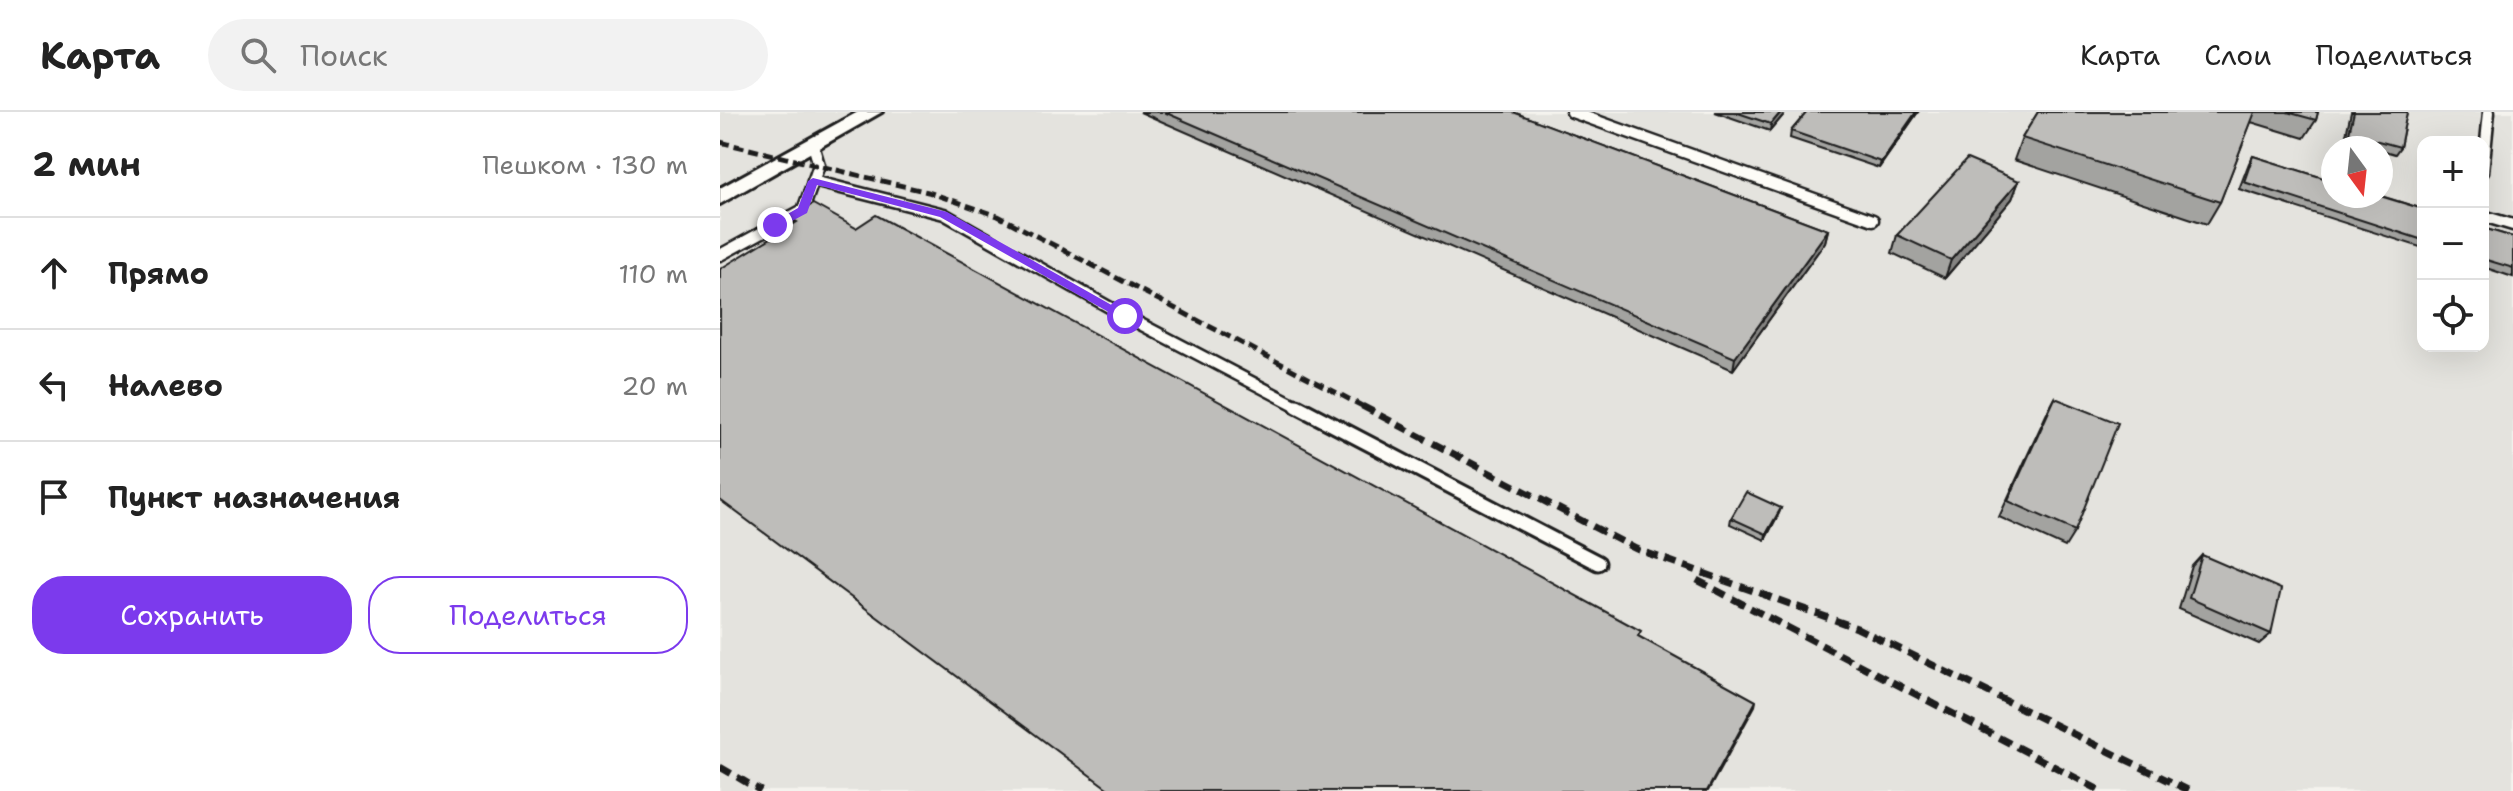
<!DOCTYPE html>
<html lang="ru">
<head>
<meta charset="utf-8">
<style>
  :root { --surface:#fff; --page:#f2f2f2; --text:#222; --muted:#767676; --line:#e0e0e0; --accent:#7c3aed }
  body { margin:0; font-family:"Shantell Sans",sans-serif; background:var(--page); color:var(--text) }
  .controls { position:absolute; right:24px; top:24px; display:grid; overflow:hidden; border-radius:16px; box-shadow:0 8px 32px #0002 }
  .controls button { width:72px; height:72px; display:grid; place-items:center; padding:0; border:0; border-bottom:2px solid var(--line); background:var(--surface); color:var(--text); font:40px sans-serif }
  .compass { position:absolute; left:1601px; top:24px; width:72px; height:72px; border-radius:50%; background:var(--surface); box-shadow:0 8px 32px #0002; rotate:165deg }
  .stop { position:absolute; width:24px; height:24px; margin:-18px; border:6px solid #7c3aed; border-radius:50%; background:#fff }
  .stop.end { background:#7c3aed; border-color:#fff; box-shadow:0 2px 8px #0008 }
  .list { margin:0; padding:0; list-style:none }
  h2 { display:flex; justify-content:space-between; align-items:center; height:104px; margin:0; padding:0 32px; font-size:34px }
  h2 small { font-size:26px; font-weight:400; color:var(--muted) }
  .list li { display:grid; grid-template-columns:52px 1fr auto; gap:24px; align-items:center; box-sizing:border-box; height:112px; padding:0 32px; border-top:2px solid var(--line) }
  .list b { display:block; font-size:30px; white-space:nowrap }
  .list em { font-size:26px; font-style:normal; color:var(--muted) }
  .actions { display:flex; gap:16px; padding:24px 32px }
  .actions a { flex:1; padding:18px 0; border:2px solid var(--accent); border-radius:32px; text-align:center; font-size:28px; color:var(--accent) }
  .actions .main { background:var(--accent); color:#fff }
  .icon { flex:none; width:44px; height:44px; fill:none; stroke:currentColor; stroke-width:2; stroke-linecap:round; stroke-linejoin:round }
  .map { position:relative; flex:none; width:1793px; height:679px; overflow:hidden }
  header { display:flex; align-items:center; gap:48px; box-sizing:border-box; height:112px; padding:0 40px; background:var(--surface); border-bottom:2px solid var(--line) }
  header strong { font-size:38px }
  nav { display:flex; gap:44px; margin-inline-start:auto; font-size:28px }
  .search { width:560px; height:72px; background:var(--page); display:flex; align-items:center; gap:20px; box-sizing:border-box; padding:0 28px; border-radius:44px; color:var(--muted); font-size:30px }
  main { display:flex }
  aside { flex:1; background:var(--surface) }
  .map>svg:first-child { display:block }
</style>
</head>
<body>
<header>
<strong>Карта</strong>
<div class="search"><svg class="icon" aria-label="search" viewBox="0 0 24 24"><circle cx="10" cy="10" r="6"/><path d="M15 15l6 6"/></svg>Поиск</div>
<nav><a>Карта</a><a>Слои</a><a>Поделиться</a></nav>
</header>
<main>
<aside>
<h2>2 мин<small>Пешком · 130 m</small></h2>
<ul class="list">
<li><svg class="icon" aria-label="ahead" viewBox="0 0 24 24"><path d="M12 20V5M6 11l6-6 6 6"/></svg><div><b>Прямо</b></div><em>110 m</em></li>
<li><svg class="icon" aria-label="left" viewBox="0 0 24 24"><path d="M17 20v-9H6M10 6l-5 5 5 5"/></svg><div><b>Налево</b></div><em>20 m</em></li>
<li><svg class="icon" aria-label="arrive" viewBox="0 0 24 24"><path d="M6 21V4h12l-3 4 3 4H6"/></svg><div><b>Пункт назначения</b></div></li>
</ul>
<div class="actions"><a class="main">Сохранить</a><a>Поделиться</a></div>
</aside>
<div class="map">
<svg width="1793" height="679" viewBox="0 0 1793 679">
  <rect width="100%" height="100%" fill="#f4f3ee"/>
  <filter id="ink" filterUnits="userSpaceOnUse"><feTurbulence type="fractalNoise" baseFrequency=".0125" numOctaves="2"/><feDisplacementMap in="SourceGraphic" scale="16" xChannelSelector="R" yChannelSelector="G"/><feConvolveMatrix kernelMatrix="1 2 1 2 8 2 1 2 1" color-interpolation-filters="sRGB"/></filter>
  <g filter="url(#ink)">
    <path fill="#e4e3de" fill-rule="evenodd" d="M 0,0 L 1793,0 L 1793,679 L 0,679 ZM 1703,30 L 1763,30 L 1763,234 L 1703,234 ZM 1613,36 L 1661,36 L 1661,84 L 1613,84 Z"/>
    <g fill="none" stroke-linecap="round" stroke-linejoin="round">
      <g stroke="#1c1c1c" stroke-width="15">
        <g id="service-far1">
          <path d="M 852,0 L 1153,108"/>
          <path d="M 1763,60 L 1769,0"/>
          <path d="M 93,69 L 224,102 L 405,204 L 581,296"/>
          <path d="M 1763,104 L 1793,113"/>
          <path d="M 0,143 L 83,98 L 99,53 L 93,33"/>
        </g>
      </g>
      <g stroke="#1c1c1c" stroke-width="19">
        <path id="service" d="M 577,294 L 878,451"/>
      </g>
      <g stroke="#1c1c1c" stroke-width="6">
        <path id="minor" d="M 138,0 L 162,0 L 0,92 L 0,76 Z"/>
      </g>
      <use href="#service-far1" stroke="#fdfcf7" stroke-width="10"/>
      <use href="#service" stroke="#fdfcf7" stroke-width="13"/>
      <use href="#minor" fill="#fdfcf7" fill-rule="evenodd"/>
      <path stroke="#1c1c1c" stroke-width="5" stroke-dasharray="10 5" stroke-linecap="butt" d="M 0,30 L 208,80 L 278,104 L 646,296"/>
      <g stroke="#1c1c1c" stroke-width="7" stroke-dasharray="13 7" stroke-linecap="butt">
        <path d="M 642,294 L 916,437 L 1137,516 L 1470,679"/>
        <path d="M 977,468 L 1381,679"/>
        <path d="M 0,655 L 41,679"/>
      </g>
    </g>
    <g fill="#a3a3a0" stroke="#1c1c1c" stroke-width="2">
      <path d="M 420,0 L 793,0 L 1108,118 L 1105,130 L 1013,258 Z"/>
      <path d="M 995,0 L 1066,0 L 1050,19 Z"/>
      <path d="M 1087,0 L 1198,0 L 1159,56 L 1070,26 L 1071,19 Z"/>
      <path d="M 1318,0 L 1598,0 L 1596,8 L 1584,26 L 1531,10 L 1500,90 L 1487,112 L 1294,48 L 1302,26 Z"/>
      <path d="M 1631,0 L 1687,0 L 1680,35 L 1675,42 L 1661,38 L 1661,36 L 1655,36 L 1625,27 Z"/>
      <path d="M 1533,44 L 1703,97 L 1703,136 L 1519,77 L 1529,51 Z"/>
      <path d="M 1299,69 L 1292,87 L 1225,166 L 1172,141 L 1177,123 Z"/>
      <path d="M 1763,116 L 1793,125 L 1793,165 L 1763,155 Z"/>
      <path d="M 1335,286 L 1355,419 L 1345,435 L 1279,405 L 1326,303 Z"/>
      <path d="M 1061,396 L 1059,401 L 1045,428 L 1010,412 L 1011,406 Z"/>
      <path d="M 1482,443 L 1551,522 L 1539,532 L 1459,497 L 1472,454 Z"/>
    </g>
    <g fill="#858482" stroke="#1c1c1c" stroke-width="2">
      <path d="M 1061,0 L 1066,0 L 1050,19 L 1051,12 Z"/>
      <path d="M 1196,0 L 1198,0 L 1159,56 L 1161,50 Z"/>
      <path d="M 1299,69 L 1292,87 L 1225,166 L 1231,148 Z"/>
      <path d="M 1108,118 L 1105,130 L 1013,258 L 1015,246 Z"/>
      <path d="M 1061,396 L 1059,401 L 1045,428 L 1046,422 Z"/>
      <path d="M 1036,589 L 1035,594 L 988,679 L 987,679 Z"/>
    </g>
    <g fill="#bebdba" stroke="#1c1c1c" stroke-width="2">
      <path d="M 444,0 L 793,0 L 1108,118 L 1015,246 Z"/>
      <path d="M 1015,0 L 1061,0 L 1051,12 Z"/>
      <path d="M 1087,0 L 1196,0 L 1161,50 L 1071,19 Z"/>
      <path d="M 1318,0 L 1535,0 L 1500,90 L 1302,26 Z"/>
      <path d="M 1567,0 L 1598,0 L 1596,8 Z"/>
      <path d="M 1634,0 L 1687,0 L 1680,35 L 1629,21 Z"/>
      <path d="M 1533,44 L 1613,69 L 1613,84 L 1660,84 L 1703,97 L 1703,128 L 1524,70 Z"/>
      <path d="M 1247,47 L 1299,69 L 1231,148 L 1177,123 Z"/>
      <path d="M 93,92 L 136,116 L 156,103 L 921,519 L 918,524 L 1036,589 L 987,679 L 391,679 L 0,388 L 0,157 L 77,110 L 70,106 Z"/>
      <path d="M 1763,116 L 1793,125 L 1793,156 L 1763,147 Z"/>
      <path d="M 1335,286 L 1398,311 L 1355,419 L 1288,389 Z"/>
      <path d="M 1026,380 L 1061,396 L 1046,422 L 1011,406 Z"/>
      <path d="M 1482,443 L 1561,477 L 1551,522 L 1469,486 Z"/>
    </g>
  </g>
  <path fill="#7c3aed" d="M 93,66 L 227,100 L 411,204 L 401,207 L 220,105 L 97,73 L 87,101 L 59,116 L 52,116 L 52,111 L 78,96 L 88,69 Z"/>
</svg>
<div class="controls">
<button>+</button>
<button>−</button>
<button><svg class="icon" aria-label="locate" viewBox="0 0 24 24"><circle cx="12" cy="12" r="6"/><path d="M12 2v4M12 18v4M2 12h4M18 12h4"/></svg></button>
</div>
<svg class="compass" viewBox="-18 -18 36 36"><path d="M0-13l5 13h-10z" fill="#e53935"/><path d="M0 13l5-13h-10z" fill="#767676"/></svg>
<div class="stop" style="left:405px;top:204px"></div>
<div class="stop end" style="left:55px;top:113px"></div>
</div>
</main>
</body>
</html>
